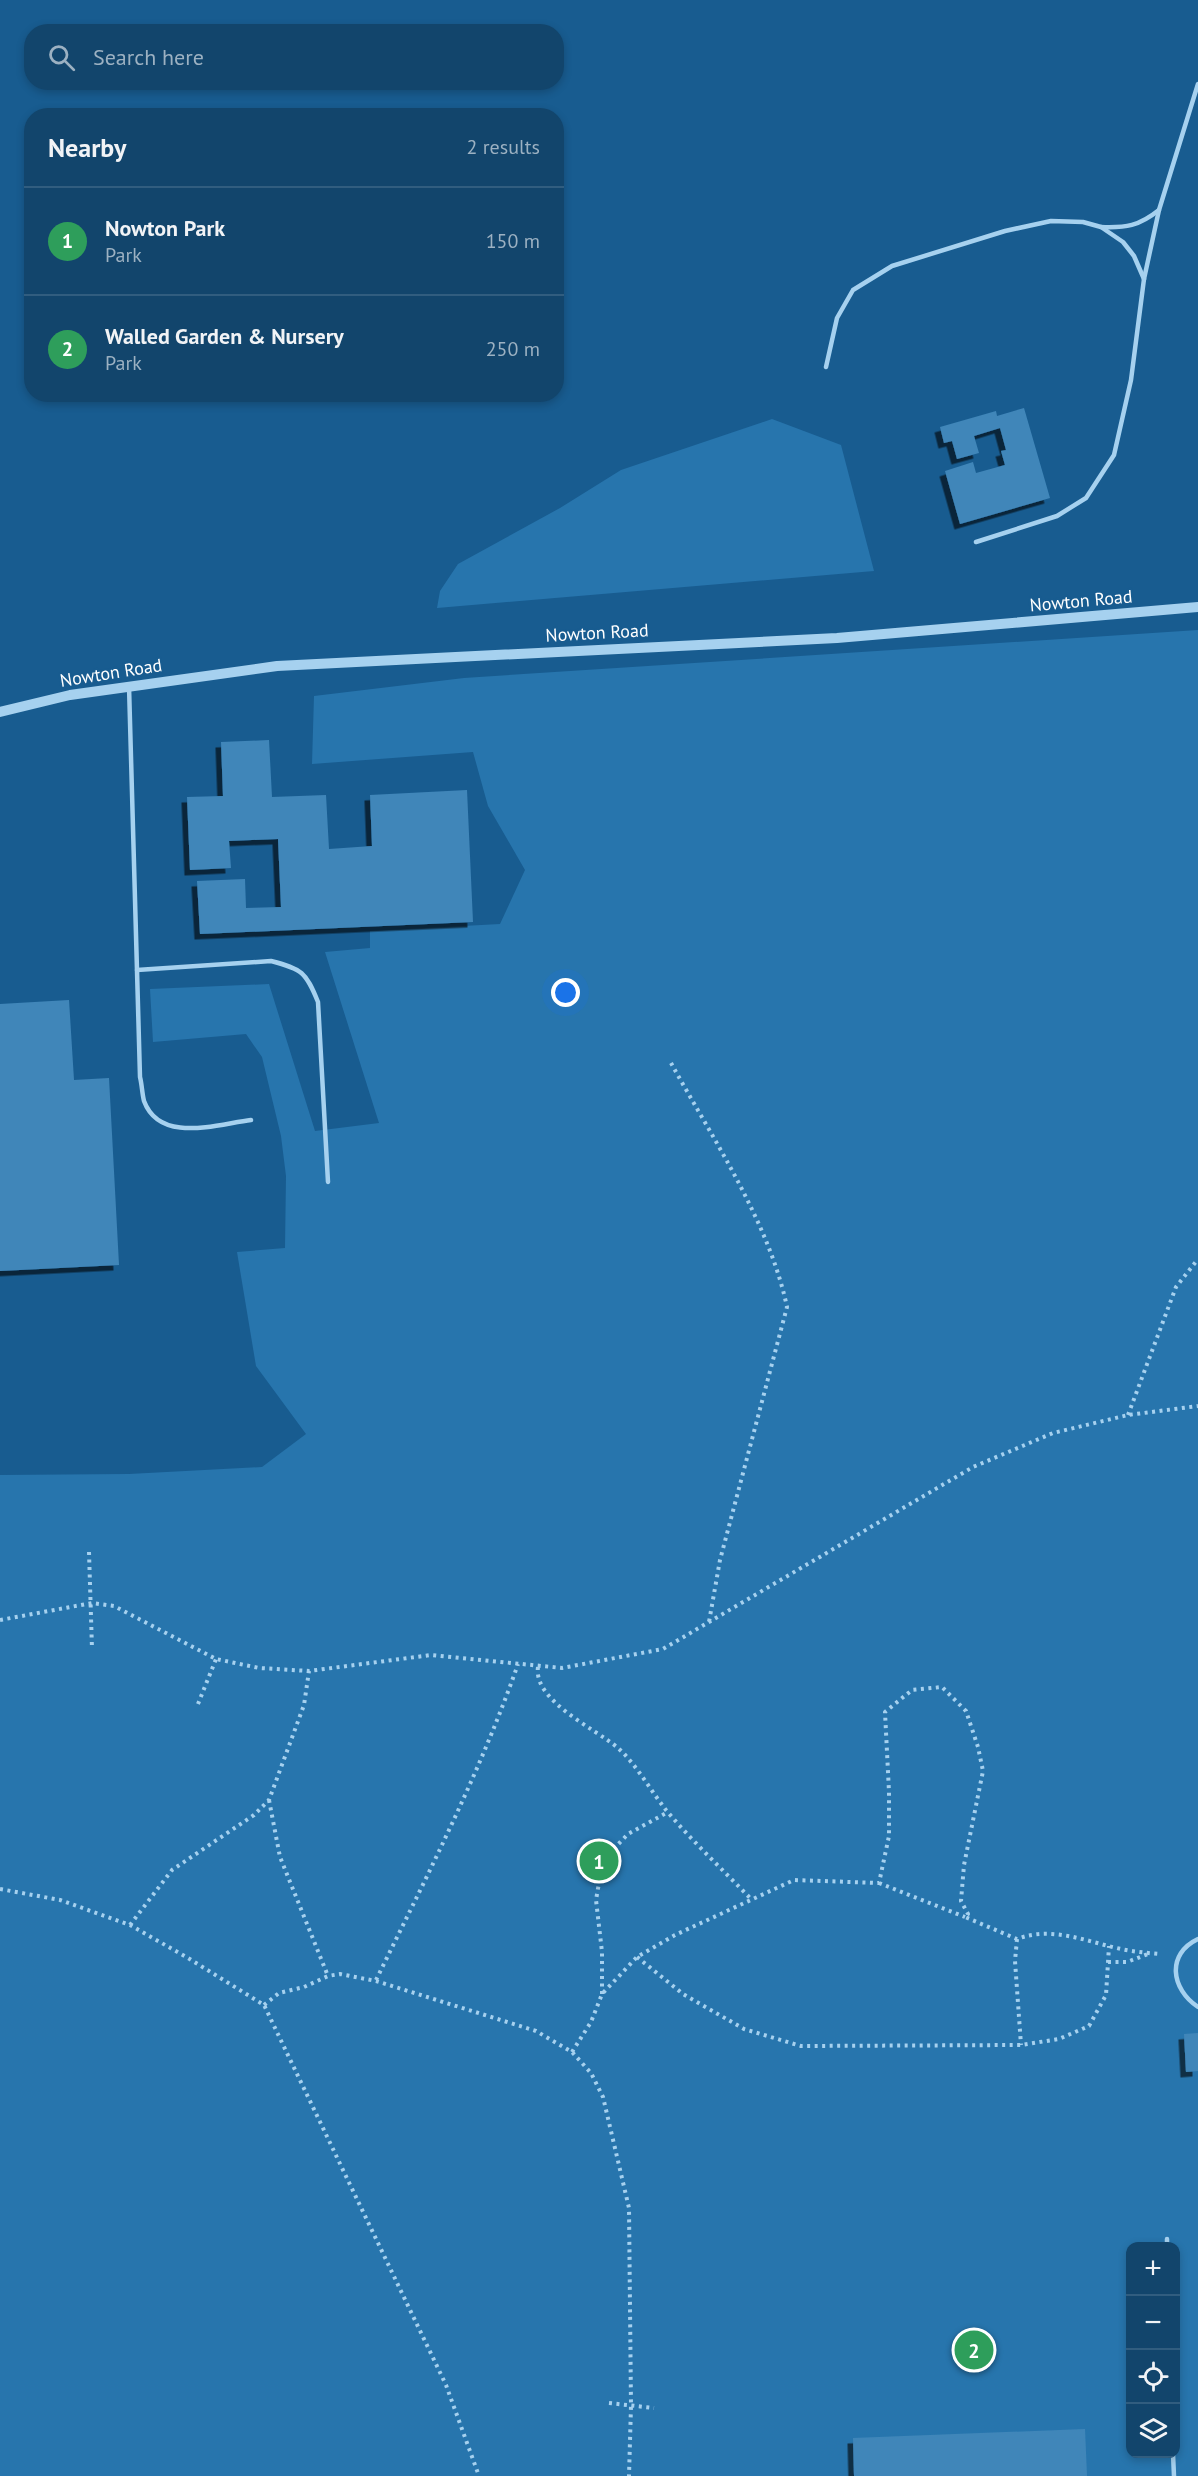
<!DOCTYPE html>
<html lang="en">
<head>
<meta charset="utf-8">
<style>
  :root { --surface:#12456c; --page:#1b4c72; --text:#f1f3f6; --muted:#9cb1c2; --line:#315d7f; --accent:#8abfa5 }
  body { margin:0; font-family:"PT Sans",sans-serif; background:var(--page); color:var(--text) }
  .controls { position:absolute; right:18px; bottom:18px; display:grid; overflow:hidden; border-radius:12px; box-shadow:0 3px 9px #0003 }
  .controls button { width:54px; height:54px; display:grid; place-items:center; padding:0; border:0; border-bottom:2px solid var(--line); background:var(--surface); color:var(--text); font:30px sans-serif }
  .you { position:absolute; left:566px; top:993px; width:21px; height:21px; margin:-15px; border:4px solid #fff; border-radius:50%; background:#1a73e8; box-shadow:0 0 0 9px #1a73e833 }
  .badge { display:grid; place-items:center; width:39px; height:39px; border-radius:50%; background:var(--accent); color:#fff; font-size:20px; font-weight:700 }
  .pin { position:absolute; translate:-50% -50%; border:3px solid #fff; box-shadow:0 2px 6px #0006 }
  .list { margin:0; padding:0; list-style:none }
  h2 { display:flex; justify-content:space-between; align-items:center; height:78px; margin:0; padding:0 24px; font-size:26px }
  h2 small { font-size:20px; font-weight:400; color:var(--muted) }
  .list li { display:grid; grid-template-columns:39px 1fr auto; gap:18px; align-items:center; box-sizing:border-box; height:108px; padding:0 24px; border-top:2px solid var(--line) }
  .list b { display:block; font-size:22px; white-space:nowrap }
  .list p { margin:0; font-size:20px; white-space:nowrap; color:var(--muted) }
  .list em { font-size:20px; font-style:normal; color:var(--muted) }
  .icon { flex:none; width:33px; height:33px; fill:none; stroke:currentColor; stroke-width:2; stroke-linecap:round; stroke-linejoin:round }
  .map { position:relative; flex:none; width:1198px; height:2476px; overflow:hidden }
  .search { position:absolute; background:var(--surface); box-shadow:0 3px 9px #0003; left:24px; top:24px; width:540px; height:66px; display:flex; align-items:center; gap:15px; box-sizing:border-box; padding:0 21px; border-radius:24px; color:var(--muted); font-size:22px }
  .panel { position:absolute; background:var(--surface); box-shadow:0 3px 9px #0003; left:24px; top:108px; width:540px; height:294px; border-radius:24px }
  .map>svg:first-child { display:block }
</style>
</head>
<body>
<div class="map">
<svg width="1198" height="2476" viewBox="0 0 1198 2476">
  <defs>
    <filter id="shadow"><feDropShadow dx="-5.5" dy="5.5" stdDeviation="0" flood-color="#0009"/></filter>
  </defs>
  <rect width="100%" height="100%" fill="#185c90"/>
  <g fill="#2775ad" fill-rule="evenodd">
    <path d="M 772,419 L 841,445 L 874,571 L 437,608 L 440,591 L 458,564 L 560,508 L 621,470 Z"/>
    <path d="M 1198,630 L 1198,2476 L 0,2476 L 0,1475 L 129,1474 L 262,1467 L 306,1434 L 256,1366 L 237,1252 L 285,1248 L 286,1176 L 281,1136 L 262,1057 L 246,1034 L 153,1042 L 150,989 L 269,984 L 315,1131 L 379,1123 L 325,952 L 370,948 L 370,931 L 500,924 L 525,870 L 488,806 L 473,752 L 312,764 L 314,696 L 464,678 ZM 1130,2246 L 1176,2246 L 1176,2454 L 1130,2454 Z"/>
  </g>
  <g fill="#4086b9" filter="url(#shadow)">
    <path d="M 1024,408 L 1050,498 L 960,524 L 945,471 L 973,462 L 976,473 L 1005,465 L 1001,451 L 1006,450 L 1000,428 L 974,436 L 979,453 L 957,459 L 952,441 L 944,443 L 940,427 L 996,411 L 997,416 Z"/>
    <path d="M 269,740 L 272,797 L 326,795 L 329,849 L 372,846 L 370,795 L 467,790 L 473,922 L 200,934 L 197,881 L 245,879 L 246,908 L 281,907 L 278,839 L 229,841 L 231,868 L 190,870 L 187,797 L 223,796 L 221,742 Z"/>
    <path d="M 69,1000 L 74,1080 L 109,1078 L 119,1265 L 0,1271 L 0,1004 Z"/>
    <path d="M 1198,2033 L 1198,2071 L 1186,2072 L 1184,2034 Z"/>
    <path d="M 1085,2429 L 1087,2476 L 854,2476 L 853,2438 Z"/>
  </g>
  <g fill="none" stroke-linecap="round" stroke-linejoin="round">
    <g stroke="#a6d1ef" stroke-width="4" stroke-dasharray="3 4.5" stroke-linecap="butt">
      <path d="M 671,1063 C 713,1139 769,1222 787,1307 L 720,1560 L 709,1622"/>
      <path d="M 1128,1415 L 1176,1287 L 1198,1259"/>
      <path d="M 89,1552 L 92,1649"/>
      <path d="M 0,1620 L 92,1603 L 114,1606 L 216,1659 L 259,1668 L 309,1671 L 431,1655 L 562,1668 L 663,1649 L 973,1467 L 1053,1433 L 1128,1415 L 1198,1406"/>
      <path d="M 538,1667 C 533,1701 596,1729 618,1748 C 636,1764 651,1791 666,1810 C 692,1841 723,1870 752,1900"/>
      <path d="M 198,1704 L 216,1659"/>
      <path d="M 269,1800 L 280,1857 L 328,1976"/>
      <path d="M 879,1883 L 965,1917"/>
      <path d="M 0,1889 L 60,1900 L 130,1925 L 188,1958 L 264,2005 L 446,2385 L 479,2476"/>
      <path d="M 130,1925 L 172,1870 L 254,1815 L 269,1800 L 304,1705 L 309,1671"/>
      <path d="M 1017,1939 L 1015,1961 L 1021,2045"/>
      <path d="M 637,1957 L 683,1994 L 744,2029 L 801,2046 L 1021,2045 L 1059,2039 L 1089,2026 L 1106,1995 L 1109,1946"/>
      <path d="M 1108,1962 L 1127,1962 L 1148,1954"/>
      <path d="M 376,1980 C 427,1876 480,1773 518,1664"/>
      <path d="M 602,1994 L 602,1952 L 596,1900 L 603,1860 L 628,1834 L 668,1812"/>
      <path d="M 264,2005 L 279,1993 L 304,1987 L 328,1976 L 340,1974 L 376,1981 L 536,2031 L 572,2052 L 591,2073 L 603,2097 L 629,2208 L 631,2406 L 629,2476"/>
      <path d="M 572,2052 L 591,2022 L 602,1994 L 637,1957 L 675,1935 L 794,1880 L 879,1883 L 889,1836 L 889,1792 L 885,1712 L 912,1690 L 942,1687 L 966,1711 L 978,1747 L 983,1771 L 964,1865 L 961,1901 L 968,1914 L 965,1917 L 1017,1939 C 1054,1925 1089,1943 1126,1950 C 1137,1952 1148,1953 1159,1954"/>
      <path d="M 609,2403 L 654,2408"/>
    </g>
    <g stroke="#a6d1ef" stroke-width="4.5">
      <path d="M 1101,227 C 1126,228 1139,226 1159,210"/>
      <path d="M 826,367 L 837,318 L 853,290 L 892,266 L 1005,231 L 1051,221 L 1083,222 L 1101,227 L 1123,242 L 1134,256 L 1144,279"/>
      <path d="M 976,542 L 1057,516 L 1086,498 L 1114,455 L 1131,380 L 1144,279 L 1159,210 L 1198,84"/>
      <path d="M 129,686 L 140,1077 C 142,1085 142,1093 144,1101 C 160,1144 217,1124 251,1120"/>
      <path d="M 137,970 L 271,961 C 302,969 306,972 318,1002 L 328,1182"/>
      <path d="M 1198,1939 C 1166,1954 1171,1989 1198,2007"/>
      <path d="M 1167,2239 L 1167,2246"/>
      <path d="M 1173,2454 L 1174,2476"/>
    </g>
    <path stroke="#a6d1ef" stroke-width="10" d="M 0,712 L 70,695 L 277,666 L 837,638 L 1198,607"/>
  </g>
  <g text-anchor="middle" stroke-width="4.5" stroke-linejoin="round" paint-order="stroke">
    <g font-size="18" fill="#fff" stroke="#185c90">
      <text transform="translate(1081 601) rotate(-5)" y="6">Nowton Road</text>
      <text transform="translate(597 633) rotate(-3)" y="6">Nowton Road</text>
      <text transform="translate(111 673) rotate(-9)" y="6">Nowton Road</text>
    </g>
  </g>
</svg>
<div class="controls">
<button>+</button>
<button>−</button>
<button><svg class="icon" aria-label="locate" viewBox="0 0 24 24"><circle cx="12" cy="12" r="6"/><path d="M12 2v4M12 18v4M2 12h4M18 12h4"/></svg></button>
<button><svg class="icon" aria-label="layers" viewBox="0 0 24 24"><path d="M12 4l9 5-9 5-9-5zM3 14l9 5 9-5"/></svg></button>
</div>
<div class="you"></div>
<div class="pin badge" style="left:599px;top:1861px;background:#2e9e5b">1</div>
<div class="pin badge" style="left:974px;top:2350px;background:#2e9e5b">2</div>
<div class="search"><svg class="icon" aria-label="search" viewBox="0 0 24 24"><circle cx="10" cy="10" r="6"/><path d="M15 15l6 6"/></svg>Search here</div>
<section class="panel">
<h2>Nearby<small>2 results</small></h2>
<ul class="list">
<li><span class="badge" style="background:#2e9e5b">1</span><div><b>Nowton Park</b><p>Park</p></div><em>150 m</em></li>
<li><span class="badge" style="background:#2e9e5b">2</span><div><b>Walled Garden &amp; Nursery</b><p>Park</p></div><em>250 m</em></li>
</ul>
</section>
</div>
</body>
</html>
